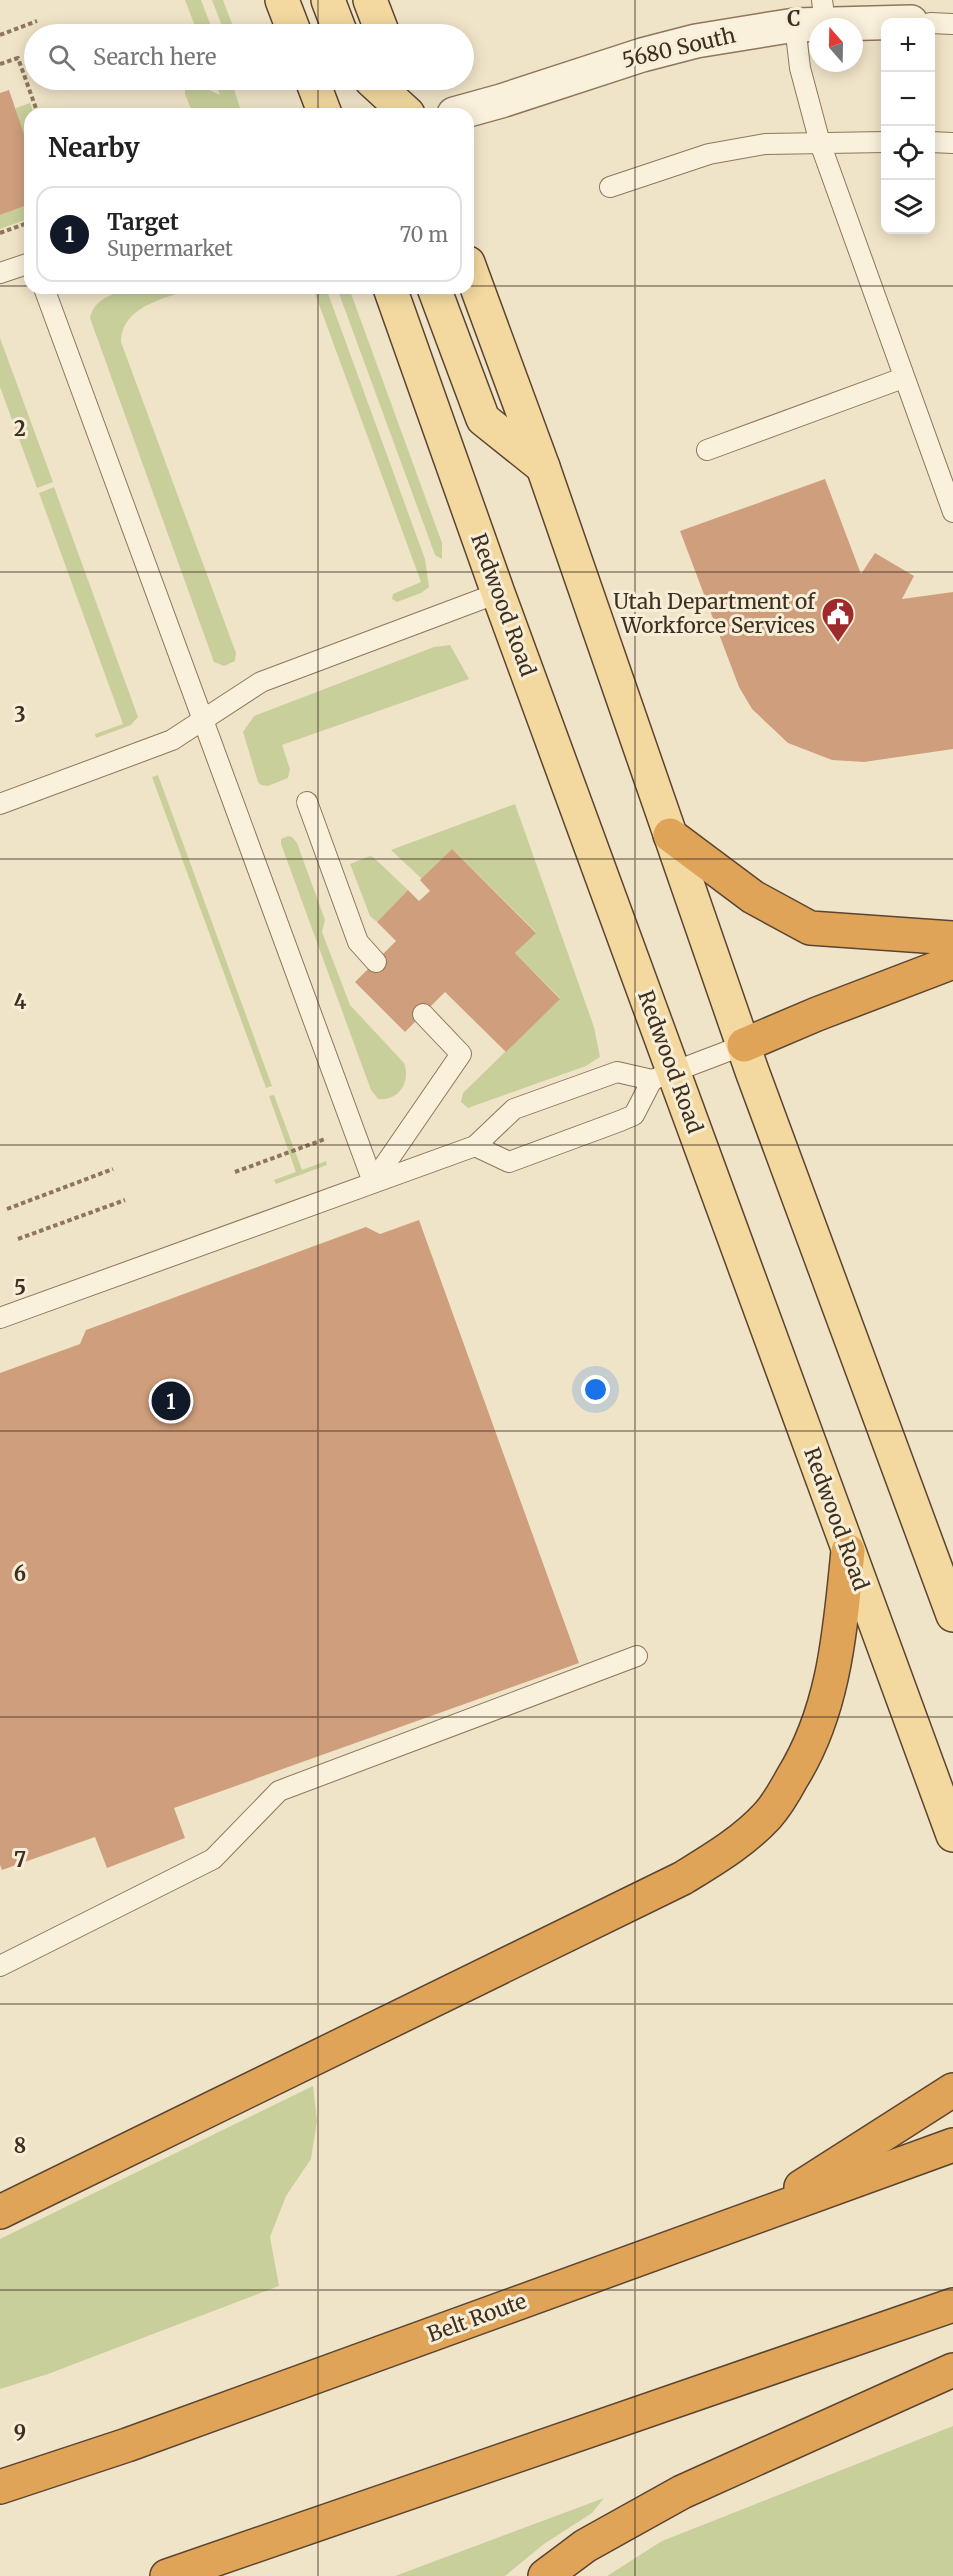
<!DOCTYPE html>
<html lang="en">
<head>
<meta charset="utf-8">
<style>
  :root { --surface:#fff; --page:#f6f6f6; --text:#222; --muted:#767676; --line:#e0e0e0; --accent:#111827 }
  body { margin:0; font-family:Merriweather,serif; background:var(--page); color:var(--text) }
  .controls { position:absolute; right:18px; top:18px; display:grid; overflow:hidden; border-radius:12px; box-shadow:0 3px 15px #0003 }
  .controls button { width:54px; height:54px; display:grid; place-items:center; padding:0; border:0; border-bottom:2px solid var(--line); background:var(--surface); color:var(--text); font:30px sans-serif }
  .compass { position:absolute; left:809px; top:18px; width:54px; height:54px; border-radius:50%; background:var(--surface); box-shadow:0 3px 15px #0003; rotate:340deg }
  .you { position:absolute; left:596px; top:1390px; width:21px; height:21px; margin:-15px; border:4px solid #fff; border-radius:50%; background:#1a73e8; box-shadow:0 0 0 9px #1a73e833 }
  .badge { display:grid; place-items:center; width:39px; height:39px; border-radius:50%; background:var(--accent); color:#fff; font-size:20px; font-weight:700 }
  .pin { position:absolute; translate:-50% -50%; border:3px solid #fff; box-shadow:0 2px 6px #0006 }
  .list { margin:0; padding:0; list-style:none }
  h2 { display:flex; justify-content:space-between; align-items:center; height:78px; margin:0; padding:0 24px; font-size:26px }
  h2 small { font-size:20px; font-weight:400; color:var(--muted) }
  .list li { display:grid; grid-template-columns:39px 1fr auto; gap:18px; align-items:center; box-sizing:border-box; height:96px; margin:0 12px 12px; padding:0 12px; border:2px solid var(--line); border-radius:18px }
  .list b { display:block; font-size:22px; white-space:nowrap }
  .list p { margin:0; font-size:20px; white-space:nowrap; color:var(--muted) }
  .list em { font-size:20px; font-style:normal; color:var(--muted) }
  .icon { flex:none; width:33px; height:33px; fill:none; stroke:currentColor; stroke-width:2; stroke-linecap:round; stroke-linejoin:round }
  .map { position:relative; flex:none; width:953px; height:2576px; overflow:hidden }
  .search { position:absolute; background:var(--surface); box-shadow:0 3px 15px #0003; left:24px; top:24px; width:450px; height:66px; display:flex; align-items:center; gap:15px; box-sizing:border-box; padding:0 21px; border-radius:33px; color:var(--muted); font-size:22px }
  .panel { position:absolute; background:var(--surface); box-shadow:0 3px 15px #0003; left:24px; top:108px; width:450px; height:186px; border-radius:18px }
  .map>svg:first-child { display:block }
</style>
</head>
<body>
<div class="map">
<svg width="953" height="2576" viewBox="0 0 953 2576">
  <rect width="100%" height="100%" fill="#f0e4c8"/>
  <g fill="#c9cf9b">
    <path d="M 185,0 L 201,0 L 214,34 L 198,34 Z"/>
    <path d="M 212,0 L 223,0 L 236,34 L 225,34 Z"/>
    <path d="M 215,80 L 231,80 L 242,114 L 193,114 L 185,94 L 185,88 L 195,83 L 220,95 Z"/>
    <path d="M 30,103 L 34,114 L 30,114 L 30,152 L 15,112 L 16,108 Z"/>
    <path d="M 30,204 L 30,218 L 0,229 L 0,215 Z"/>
    <path d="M 131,288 L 195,288 C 167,298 122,305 121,342 L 236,653 L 235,661 L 224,666 L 214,662 L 90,318 C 94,298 114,294 131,288 Z"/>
    <path d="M 313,288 L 326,288 L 425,559 L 429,587 L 421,593 L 397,602 L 392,599 L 393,594 L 421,582 Z"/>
    <path d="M 337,288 L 349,288 L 442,543 L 442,559 L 435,555 Z"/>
    <path d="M 0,338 L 53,482 L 37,488 L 0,387 Z"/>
    <path d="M 54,487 L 138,717 L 131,725 L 96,738 L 95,734 L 123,724 L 39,493 Z"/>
    <path d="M 450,645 L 469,679 L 282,745 L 290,769 L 288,778 L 268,786 L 261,785 L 258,782 L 243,732 L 254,716 L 434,647 Z"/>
    <path d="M 158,775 L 272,1086 L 266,1088 L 152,777 Z"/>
    <path d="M 515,804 L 594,1027 L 600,1057 L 586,1066 L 468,1108 L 461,1102 L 463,1093 L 560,998 L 515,953 L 536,932 L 452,849 L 422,879 L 391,850 Z"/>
    <path d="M 288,836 L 292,837 L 297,843 L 325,920 L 322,932 L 350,1005 L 404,1063 C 411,1082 399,1101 378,1099 L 371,1090 L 281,844 L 281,839 Z"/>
    <path d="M 370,856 L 373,857 L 408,890 L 377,922 L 370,916 L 350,864 Z"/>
    <path d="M 274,1095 L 302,1170 L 326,1161 L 327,1165 L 276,1184 L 274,1180 L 296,1172 L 269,1096 Z"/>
    <path d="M 313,2086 L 317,2121 L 311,2159 L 286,2196 L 270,2237 L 279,2286 L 48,2374 L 0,2389 L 0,2239 Z"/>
    <path d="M 953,2426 L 953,2576 L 607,2576 L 662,2541 Z"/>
    <path d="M 604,2498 L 592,2513 L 544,2544 L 505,2576 L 395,2576 Z"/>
  </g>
  <g fill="#cf9f7d">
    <path d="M 9,90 L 30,152 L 30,204 L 0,215 L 0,93 Z"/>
    <path d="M 825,479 L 861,574 L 875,553 L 914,576 L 902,599 L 953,592 L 953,749 L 864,762 L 832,760 L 788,743 L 752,709 L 739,687 L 680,531 Z"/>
    <path d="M 452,849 L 536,933 L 515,953 L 560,999 L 506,1052 L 445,992 L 405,1032 L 355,982 L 396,941 L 377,922 L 408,890 L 419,901 L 430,891 L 420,880 Z"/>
    <path d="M 419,1220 L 579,1663 L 174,1808 L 185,1838 L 107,1868 L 95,1837 L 2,1870 L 0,1865 L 0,1373 L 80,1344 L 86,1330 L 325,1242 L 366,1227 L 380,1234 Z"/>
  </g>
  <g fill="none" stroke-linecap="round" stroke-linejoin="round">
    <g stroke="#8d765c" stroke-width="22">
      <g id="service">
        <path d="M 822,0 L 825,23"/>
        <path d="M 930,23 L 953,24"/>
        <path d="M 795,25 L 800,68 L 820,143 L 953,512"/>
        <path d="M 930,142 L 953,143"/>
        <path d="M 610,187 L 709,154 L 765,144 L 886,142"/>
        <path d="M 0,273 L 30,263"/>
        <path d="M 44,288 L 373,1182"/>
        <path d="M 707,450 L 903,378"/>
        <path d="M 307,802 L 358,942 L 376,962"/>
        <path d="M 0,804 L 172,740 L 261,682 L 498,593"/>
        <path d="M 475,1146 L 509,1162 L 620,1121 L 634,1115 L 652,1080"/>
        <path d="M 373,1182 L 461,1054 L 423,1014"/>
        <path d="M 0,1318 L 475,1146 L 514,1109 L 617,1072 L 652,1080 L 744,1045"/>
        <path d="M 0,1966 L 213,1859 L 279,1791 L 637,1656"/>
      </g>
    </g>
    <g stroke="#8d765c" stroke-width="36">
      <path id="minor" d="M 454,114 L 501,101 L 642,55 L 696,41 L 795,25 L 911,22"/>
    </g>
    <g stroke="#5b4430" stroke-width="36">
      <g id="primary">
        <path d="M 282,0 L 295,34"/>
        <path d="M 328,0 L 341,34"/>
        <path d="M 370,0 L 383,34"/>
        <path d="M 312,80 L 325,114"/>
        <path d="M 371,80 L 408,114"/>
        <path d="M 468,263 L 543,467 L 752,1071 L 953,1615"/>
        <path d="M 390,288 L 498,593 L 953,1835"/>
        <path d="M 434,288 L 483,419 L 543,467"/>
      </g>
    </g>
    <g stroke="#5b4430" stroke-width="36">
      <g id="motorway">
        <path d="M 670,835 L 753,897 L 810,928 L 953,938"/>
        <path d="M 744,1045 L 817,1014 L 953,962"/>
        <path d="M 801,2187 L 953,2090"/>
        <path d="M 0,2212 L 683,1878 C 712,1860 743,1842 767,1816 C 777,1805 785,1791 792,1778 C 835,1709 840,1630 848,1551"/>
        <path d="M 0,2487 L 127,2445 L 953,2145"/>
        <path d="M 167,2576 L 953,2305"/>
        <path d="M 545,2576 L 585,2546 L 682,2492 L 953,2370"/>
      </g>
    </g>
    <g stroke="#8d765c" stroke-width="4" stroke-dasharray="4.5 3" stroke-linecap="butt">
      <path d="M 0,35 L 37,21"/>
      <path d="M 0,64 L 18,58 L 38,114"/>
      <path d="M 0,233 L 30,222"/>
      <path d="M 235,1172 L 325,1139"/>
      <path d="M 7,1209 L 113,1169"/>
      <path d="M 18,1239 L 125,1200"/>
    </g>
    <use href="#service" stroke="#faf1dc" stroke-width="20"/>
    <use href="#minor" stroke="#faf1dc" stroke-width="33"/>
    <use href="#primary" stroke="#f3d9a0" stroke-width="33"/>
    <use href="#motorway" stroke="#e0a458" stroke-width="33"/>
  </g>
  <path fill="none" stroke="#3d2e20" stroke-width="1.5" stroke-opacity="0.55" d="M 318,0 L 318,34M 635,0 L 635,2576M 318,80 L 318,114M 0,286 L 30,286M 468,286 L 953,286M 318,288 L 318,2576M 0,572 L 953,572M 0,859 L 953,859M 0,1145 L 953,1145M 0,1431 L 953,1431M 0,1717 L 953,1717M 0,2004 L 953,2004M 0,2290 L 953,2290"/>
  <defs>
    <g id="civic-pin" transform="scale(1.725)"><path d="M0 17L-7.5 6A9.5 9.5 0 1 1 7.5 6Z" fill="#9e2a2b" stroke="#f7eed8"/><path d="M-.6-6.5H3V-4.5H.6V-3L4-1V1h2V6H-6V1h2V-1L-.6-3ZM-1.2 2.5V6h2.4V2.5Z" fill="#fff"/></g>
  </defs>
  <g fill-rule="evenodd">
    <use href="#civic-pin" x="838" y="614"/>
  </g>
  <g text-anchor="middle" stroke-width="6" stroke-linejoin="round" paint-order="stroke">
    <g font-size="21" fill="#3d2e20" stroke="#f7eed8">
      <text transform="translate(679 48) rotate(-13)" y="7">5680 South</text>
      <text transform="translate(503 605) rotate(70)" y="7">Redwood Road</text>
      <text transform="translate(670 1062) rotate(70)" y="7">Redwood Road</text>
      <text transform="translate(836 1519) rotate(70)" y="7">Redwood Road</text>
      <text transform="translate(477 2318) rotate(-20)" y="7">Belt Route</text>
    </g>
    <g font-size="21" fill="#3d2e20" stroke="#f7eed8" text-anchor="end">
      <text x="815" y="609">Utah Department of<tspan x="815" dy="24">Workforce Services</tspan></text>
    </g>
  </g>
  <g font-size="20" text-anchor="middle" font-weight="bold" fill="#3d2e20" stroke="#f7eed8" stroke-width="6" stroke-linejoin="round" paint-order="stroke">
    <text x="794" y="26">C</text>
    <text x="20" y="436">2</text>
    <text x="20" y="722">3</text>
    <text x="20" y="1009">4</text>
    <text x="20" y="1295">5</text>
    <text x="20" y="1581">6</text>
    <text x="20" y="1867">7</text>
    <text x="20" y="2153">8</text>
    <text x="20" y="2440">9</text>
  </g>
</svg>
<div class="controls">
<button>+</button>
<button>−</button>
<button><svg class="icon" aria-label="locate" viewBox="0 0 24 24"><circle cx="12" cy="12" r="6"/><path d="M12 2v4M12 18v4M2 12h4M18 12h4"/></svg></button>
<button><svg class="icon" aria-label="layers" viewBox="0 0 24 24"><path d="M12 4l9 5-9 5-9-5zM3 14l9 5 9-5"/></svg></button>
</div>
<svg class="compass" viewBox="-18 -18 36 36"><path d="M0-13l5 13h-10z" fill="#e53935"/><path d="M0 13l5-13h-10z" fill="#767676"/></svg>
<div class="you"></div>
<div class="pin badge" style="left:171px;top:1401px">1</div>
<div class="search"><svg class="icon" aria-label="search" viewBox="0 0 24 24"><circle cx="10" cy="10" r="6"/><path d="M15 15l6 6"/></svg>Search here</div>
<section class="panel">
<h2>Nearby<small></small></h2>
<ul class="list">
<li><span class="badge">1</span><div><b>Target</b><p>Supermarket</p></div><em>70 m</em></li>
</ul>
</section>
</div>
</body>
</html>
